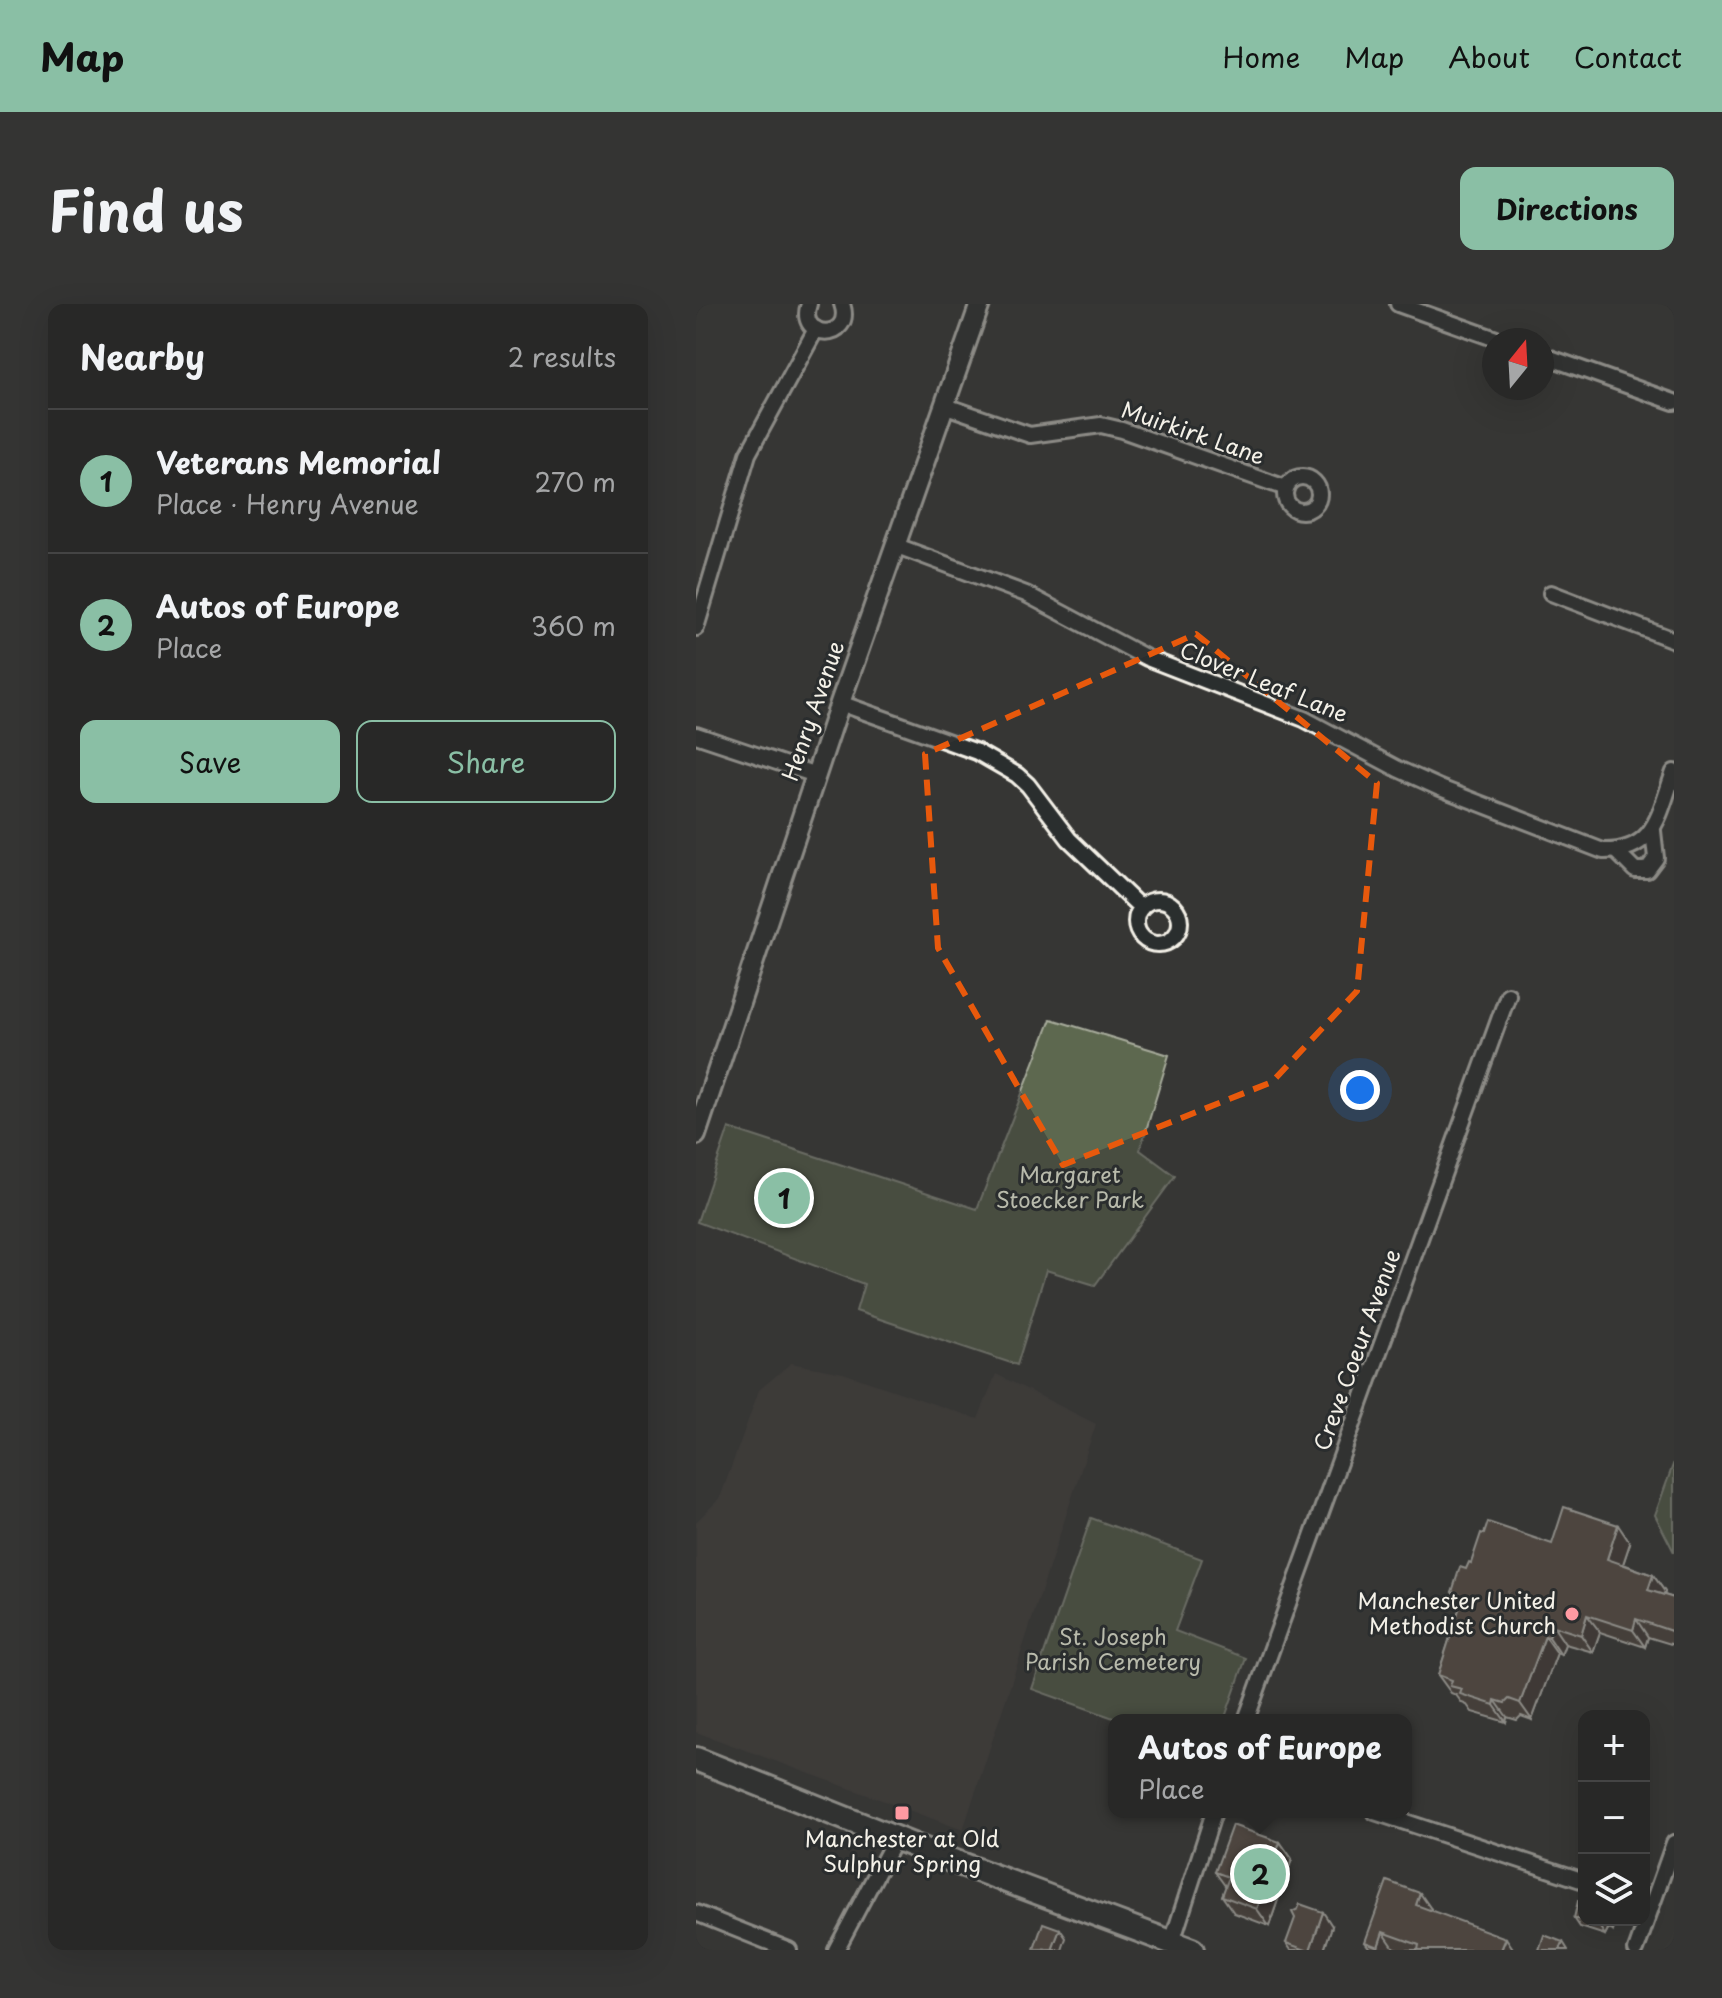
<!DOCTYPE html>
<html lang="en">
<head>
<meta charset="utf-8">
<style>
  :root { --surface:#282827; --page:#343433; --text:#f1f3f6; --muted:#a5a6a7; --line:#444; --accent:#8abfa5 }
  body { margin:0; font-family:"Playpen Sans",sans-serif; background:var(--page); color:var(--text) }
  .controls { position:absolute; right:24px; bottom:24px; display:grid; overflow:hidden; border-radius:16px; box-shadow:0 8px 32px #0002 }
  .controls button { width:72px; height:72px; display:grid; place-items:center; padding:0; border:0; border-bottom:2px solid var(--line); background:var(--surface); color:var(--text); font:40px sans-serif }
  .compass { position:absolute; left:786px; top:24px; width:72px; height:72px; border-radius:50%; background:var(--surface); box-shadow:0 8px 32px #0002; rotate:18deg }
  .you { position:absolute; left:664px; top:786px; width:28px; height:28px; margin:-20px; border:6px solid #fff; border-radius:50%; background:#1a73e8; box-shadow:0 0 0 12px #1a73e833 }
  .badge { display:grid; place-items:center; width:52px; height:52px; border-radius:50%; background:var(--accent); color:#111; font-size:26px; font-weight:700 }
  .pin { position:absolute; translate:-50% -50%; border:4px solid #fff; box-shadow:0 2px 8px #0006 }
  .popup { position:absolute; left:412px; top:1410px; width:304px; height:104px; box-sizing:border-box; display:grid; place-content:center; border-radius:16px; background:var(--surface); filter:drop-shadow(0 2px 6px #0005); font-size:26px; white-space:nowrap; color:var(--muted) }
  .popup b { font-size:30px; color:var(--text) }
  .popup::after { content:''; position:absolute; left:50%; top:100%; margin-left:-16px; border:16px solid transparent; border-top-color:var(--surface) }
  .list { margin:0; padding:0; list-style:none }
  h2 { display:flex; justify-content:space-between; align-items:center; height:104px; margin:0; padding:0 32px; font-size:34px }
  h2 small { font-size:26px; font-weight:400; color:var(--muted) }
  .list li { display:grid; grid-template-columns:52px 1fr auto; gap:24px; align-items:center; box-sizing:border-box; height:144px; padding:0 32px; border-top:2px solid var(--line) }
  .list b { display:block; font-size:30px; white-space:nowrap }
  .list p { margin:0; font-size:26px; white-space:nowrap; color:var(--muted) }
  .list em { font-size:26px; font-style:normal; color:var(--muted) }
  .actions { display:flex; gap:16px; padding:24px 32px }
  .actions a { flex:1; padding:18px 0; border:2px solid var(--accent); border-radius:16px; text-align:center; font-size:28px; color:var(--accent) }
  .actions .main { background:var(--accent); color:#111 }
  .icon { flex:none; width:44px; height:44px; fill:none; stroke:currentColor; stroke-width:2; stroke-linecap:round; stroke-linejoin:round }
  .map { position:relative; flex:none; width:978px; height:1646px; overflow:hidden; border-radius:16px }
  header { display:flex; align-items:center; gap:48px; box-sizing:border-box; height:112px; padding:0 40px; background:var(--accent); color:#111 }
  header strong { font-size:38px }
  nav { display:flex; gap:44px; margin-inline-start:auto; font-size:28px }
  .intro { display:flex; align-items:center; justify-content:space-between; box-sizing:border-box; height:192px; padding:0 48px }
  h1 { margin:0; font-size:56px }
  .button { padding:20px 36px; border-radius:16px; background:var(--accent); color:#111; font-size:28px; font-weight:700 }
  main { display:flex; gap:48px; padding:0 48px }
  aside { flex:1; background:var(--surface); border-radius:16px; box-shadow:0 8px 32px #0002 }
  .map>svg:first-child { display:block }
</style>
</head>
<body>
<header>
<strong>Map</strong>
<nav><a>Home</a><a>Map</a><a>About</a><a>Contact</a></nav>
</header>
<div class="intro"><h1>Find us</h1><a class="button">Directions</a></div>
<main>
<aside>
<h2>Nearby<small>2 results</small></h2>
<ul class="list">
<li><span class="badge">1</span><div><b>Veterans Memorial</b><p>Place · Henry Avenue</p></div><em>270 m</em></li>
<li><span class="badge">2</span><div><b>Autos of Europe</b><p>Place</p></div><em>360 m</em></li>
</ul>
<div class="actions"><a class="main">Save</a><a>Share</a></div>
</aside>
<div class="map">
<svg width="978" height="1646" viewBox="0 0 978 1646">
  <rect width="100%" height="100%" fill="#363634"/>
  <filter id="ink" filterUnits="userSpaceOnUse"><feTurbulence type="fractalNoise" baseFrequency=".0125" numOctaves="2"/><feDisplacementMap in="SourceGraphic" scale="16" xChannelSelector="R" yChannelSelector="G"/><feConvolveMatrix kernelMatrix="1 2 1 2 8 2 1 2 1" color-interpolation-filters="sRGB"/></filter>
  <g filter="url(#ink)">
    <path fill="#45403c" d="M 95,1059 L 147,1069 L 282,1115 L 300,1070 L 400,1120 L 267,1526 L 0,1428 L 0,1218 L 24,1194 L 63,1086 Z"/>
    <g fill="#5d674f" stroke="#a8ac9c" stroke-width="2">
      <path d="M 355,715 L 473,751 L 444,846 L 479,872 L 399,981 L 350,966 L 321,1061 L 160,1007 L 168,980 L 1,918 L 33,824 L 281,905 Z"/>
      <path d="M 978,1158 L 978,1248 L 959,1211 Z"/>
      <path d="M 395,1214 L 506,1255 L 479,1327 L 550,1354 L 528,1416 L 423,1416 L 336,1385 Z"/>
    </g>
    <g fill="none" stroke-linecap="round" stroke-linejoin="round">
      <g stroke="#f4f1e8" stroke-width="20">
        <g id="minor">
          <path d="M 113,0 C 100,37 159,37 146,0"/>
          <path d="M 702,0 L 803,36"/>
          <path d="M 846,51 L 978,98"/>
          <path d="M 250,102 L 334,131 L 405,121 L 426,126 L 590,184"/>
          <circle cx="606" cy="190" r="17"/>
          <path d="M 201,242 L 330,290 L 451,354 L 608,415 L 702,465 L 744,484 L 907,547 C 960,548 963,509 978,468"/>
          <path d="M 855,289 L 978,336"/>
          <path d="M 0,324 L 52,150 L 120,25"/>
          <path d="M 144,399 L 281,448 L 321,471 L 332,481 L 373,535 L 445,604"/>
          <path d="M 0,431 L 120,471"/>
          <path d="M 920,547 L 939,566 L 951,566 L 960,554 L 957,527"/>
          <circle cx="462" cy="618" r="22"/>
          <path d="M 550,1416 L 812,691"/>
          <path d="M 679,1508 L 888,1577"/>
          <path d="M 0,1609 L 93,1646"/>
          <path d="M 476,1638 L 518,1508"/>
          <path d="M 140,1646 L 199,1535"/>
          <path d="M 940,1646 L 978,1539"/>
        </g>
      </g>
      <g stroke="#f4f1e8" stroke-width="24">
        <path id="tertiary" d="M 0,831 L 144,399 L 284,0"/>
      </g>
      <g stroke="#f4f1e8" stroke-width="28">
        <path id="trunk" d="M 0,1455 L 249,1554 L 496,1646"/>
      </g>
      <use href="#minor" stroke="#2a2d2e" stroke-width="14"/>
      <use href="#tertiary" stroke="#2a2d2e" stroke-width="18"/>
      <use href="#trunk" stroke="#2a2d2e" stroke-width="22"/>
    </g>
    <g fill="#594c43" stroke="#f4f1e8" stroke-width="2">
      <path d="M 934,1239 L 927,1260 L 957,1271 L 969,1288 L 968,1291 L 978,1294 L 978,1341 L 952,1333 L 949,1343 L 904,1328 L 897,1348 L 869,1340 L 865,1351 L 861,1349 L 836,1416 L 825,1412 L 821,1416 L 811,1413 L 810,1418 L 776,1408 L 771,1401 L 766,1399 L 760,1391 L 755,1389 L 742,1371 L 765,1300 L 756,1288 L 770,1265 L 775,1259 L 856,1240 Z"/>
      <path d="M 584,1538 L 596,1555 L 573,1622 L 538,1609 L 526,1592 L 530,1583 L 519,1568 Z"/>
      <path d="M 735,1605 L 735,1607 L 818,1646 L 704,1646 L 698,1644 L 698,1646 L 675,1646 L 669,1638 Z"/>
      <path d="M 878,1614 L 888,1616 L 920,1616 L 917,1627 L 912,1625 L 909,1631 L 884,1623 Z"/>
      <path d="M 636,1622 L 628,1646 L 595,1646 L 590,1639 Z"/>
    </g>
    <g fill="#483e37" stroke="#f4f1e8" stroke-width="2">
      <path d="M 922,1221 L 934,1239 L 923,1272 L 911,1255 Z"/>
      <path d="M 957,1271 L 969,1288 L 964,1303 L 952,1286 Z"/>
      <path d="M 891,1311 L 904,1328 L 897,1348 L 885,1331 Z"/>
      <path d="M 940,1315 L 952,1333 L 949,1343 L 937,1326 Z"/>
      <path d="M 857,1322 L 869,1340 L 865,1351 L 853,1333 Z"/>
      <path d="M 849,1332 L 861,1349 L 836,1416 L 824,1399 Z"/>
      <path d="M 799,1396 L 811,1413 L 810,1418 L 798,1401 Z"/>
      <path d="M 584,1538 L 596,1555 L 573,1622 L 561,1605 Z"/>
      <path d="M 724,1589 L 735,1605 L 731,1617 L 720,1601 Z"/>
      <path d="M 627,1608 L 636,1622 L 628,1646 L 614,1646 Z"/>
      <path d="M 905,1616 L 912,1625 L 909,1631 L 903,1622 Z"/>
      <path d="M 911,1616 L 920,1616 L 917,1627 L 911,1618 Z"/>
      <path d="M 364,1625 L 370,1634 L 366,1646 L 356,1646 Z"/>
      <path d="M 687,1628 L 698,1644 L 698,1646 L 684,1646 L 682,1643 Z"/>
      <path d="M 810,1634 L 818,1646 L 805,1646 Z"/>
      <path d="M 867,1638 L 872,1646 L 864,1646 Z"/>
    </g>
    <g fill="#67584e" stroke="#f4f1e8" stroke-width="2">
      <path d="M 868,1203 L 922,1221 L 911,1255 L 957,1271 L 952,1286 L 978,1294 L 978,1328 L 940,1315 L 937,1326 L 891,1311 L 885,1331 L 857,1322 L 853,1333 L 849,1332 L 824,1399 L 813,1395 L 809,1399 L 799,1396 L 798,1401 L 764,1390 L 766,1385 L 754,1382 L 756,1376 L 742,1371 L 766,1296 L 762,1295 L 763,1290 L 756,1288 L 764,1263 L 770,1265 L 773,1258 L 775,1259 L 785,1229 L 788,1230 L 792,1218 L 856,1240 Z"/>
      <path d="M 536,1521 L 584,1538 L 561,1605 L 526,1592 L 533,1573 L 519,1568 Z"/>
      <path d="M 691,1577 L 724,1589 L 720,1601 L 810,1634 L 805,1646 L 722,1646 L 723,1641 L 687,1628 L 682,1643 L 669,1638 Z"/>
      <path d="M 882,1597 L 888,1599 L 888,1616 L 911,1616 L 911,1618 L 905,1616 L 903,1622 L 878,1614 Z"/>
      <path d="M 604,1600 L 627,1608 L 614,1646 L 610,1646 L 590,1639 L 599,1614 L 596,1608 L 602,1605 Z"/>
      <path d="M 347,1619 L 364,1625 L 356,1646 L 338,1645 Z"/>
      <path d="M 848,1631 L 867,1638 L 864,1646 L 843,1646 Z"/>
    </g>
  </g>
  <path d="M0 0H978V1646H0ZM 500,330 L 681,479 L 661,687 L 576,778 L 367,861 L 242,644 L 229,450 Z" fill="#363634" fill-opacity=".55" fill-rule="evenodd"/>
  <path fill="none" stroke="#e8590c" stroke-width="6" stroke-dasharray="16 10" stroke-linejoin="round" d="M 500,330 L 681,479 L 661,687 L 576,778 L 367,861 L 242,644 L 229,450 Z"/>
  <g fill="#ff9aa2" stroke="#2a2d2e" stroke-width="3">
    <circle cx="876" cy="1310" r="8"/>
    <rect x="198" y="1501" width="16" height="16" rx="4"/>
  </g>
  <g text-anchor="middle" stroke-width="6" stroke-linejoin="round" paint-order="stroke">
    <g font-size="22" fill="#f4f1e8" stroke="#2a2d2e">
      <text transform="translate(497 129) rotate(19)" y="8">Muirkirk Lane</text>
      <text transform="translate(568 378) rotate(22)" y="8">Clover Leaf Lane</text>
      <text transform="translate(117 407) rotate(-71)" y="8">Henry Avenue</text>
      <text transform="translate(661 1046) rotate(-70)" y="8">Creve Coeur Avenue</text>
    </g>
    <g font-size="22" fill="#b8baab" stroke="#2a2d2e">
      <text x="374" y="879">Margaret<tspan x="374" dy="25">Stoecker Park</tspan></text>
      <text x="417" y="1341">St. Joseph<tspan x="417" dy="25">Parish Cemetery</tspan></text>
    </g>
    <g font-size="22" fill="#f4f1e8" stroke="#2a2d2e" text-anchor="end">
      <text x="860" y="1305">Manchester United<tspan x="860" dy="25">Methodist Church</tspan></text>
      <text x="206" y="1543" text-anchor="middle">Manchester at Old<tspan x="206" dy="25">Sulphur Spring</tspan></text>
    </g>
  </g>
</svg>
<div class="controls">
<button>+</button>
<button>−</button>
<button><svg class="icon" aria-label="layers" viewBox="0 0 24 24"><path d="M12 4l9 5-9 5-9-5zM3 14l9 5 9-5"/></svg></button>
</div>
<svg class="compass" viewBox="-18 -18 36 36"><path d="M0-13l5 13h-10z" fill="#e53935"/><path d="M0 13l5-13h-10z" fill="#a5a6a7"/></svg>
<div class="you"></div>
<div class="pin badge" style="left:88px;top:894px">1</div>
<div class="pin badge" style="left:564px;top:1570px">2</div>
<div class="popup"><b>Autos of Europe</b>Place</div>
</div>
</main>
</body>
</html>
